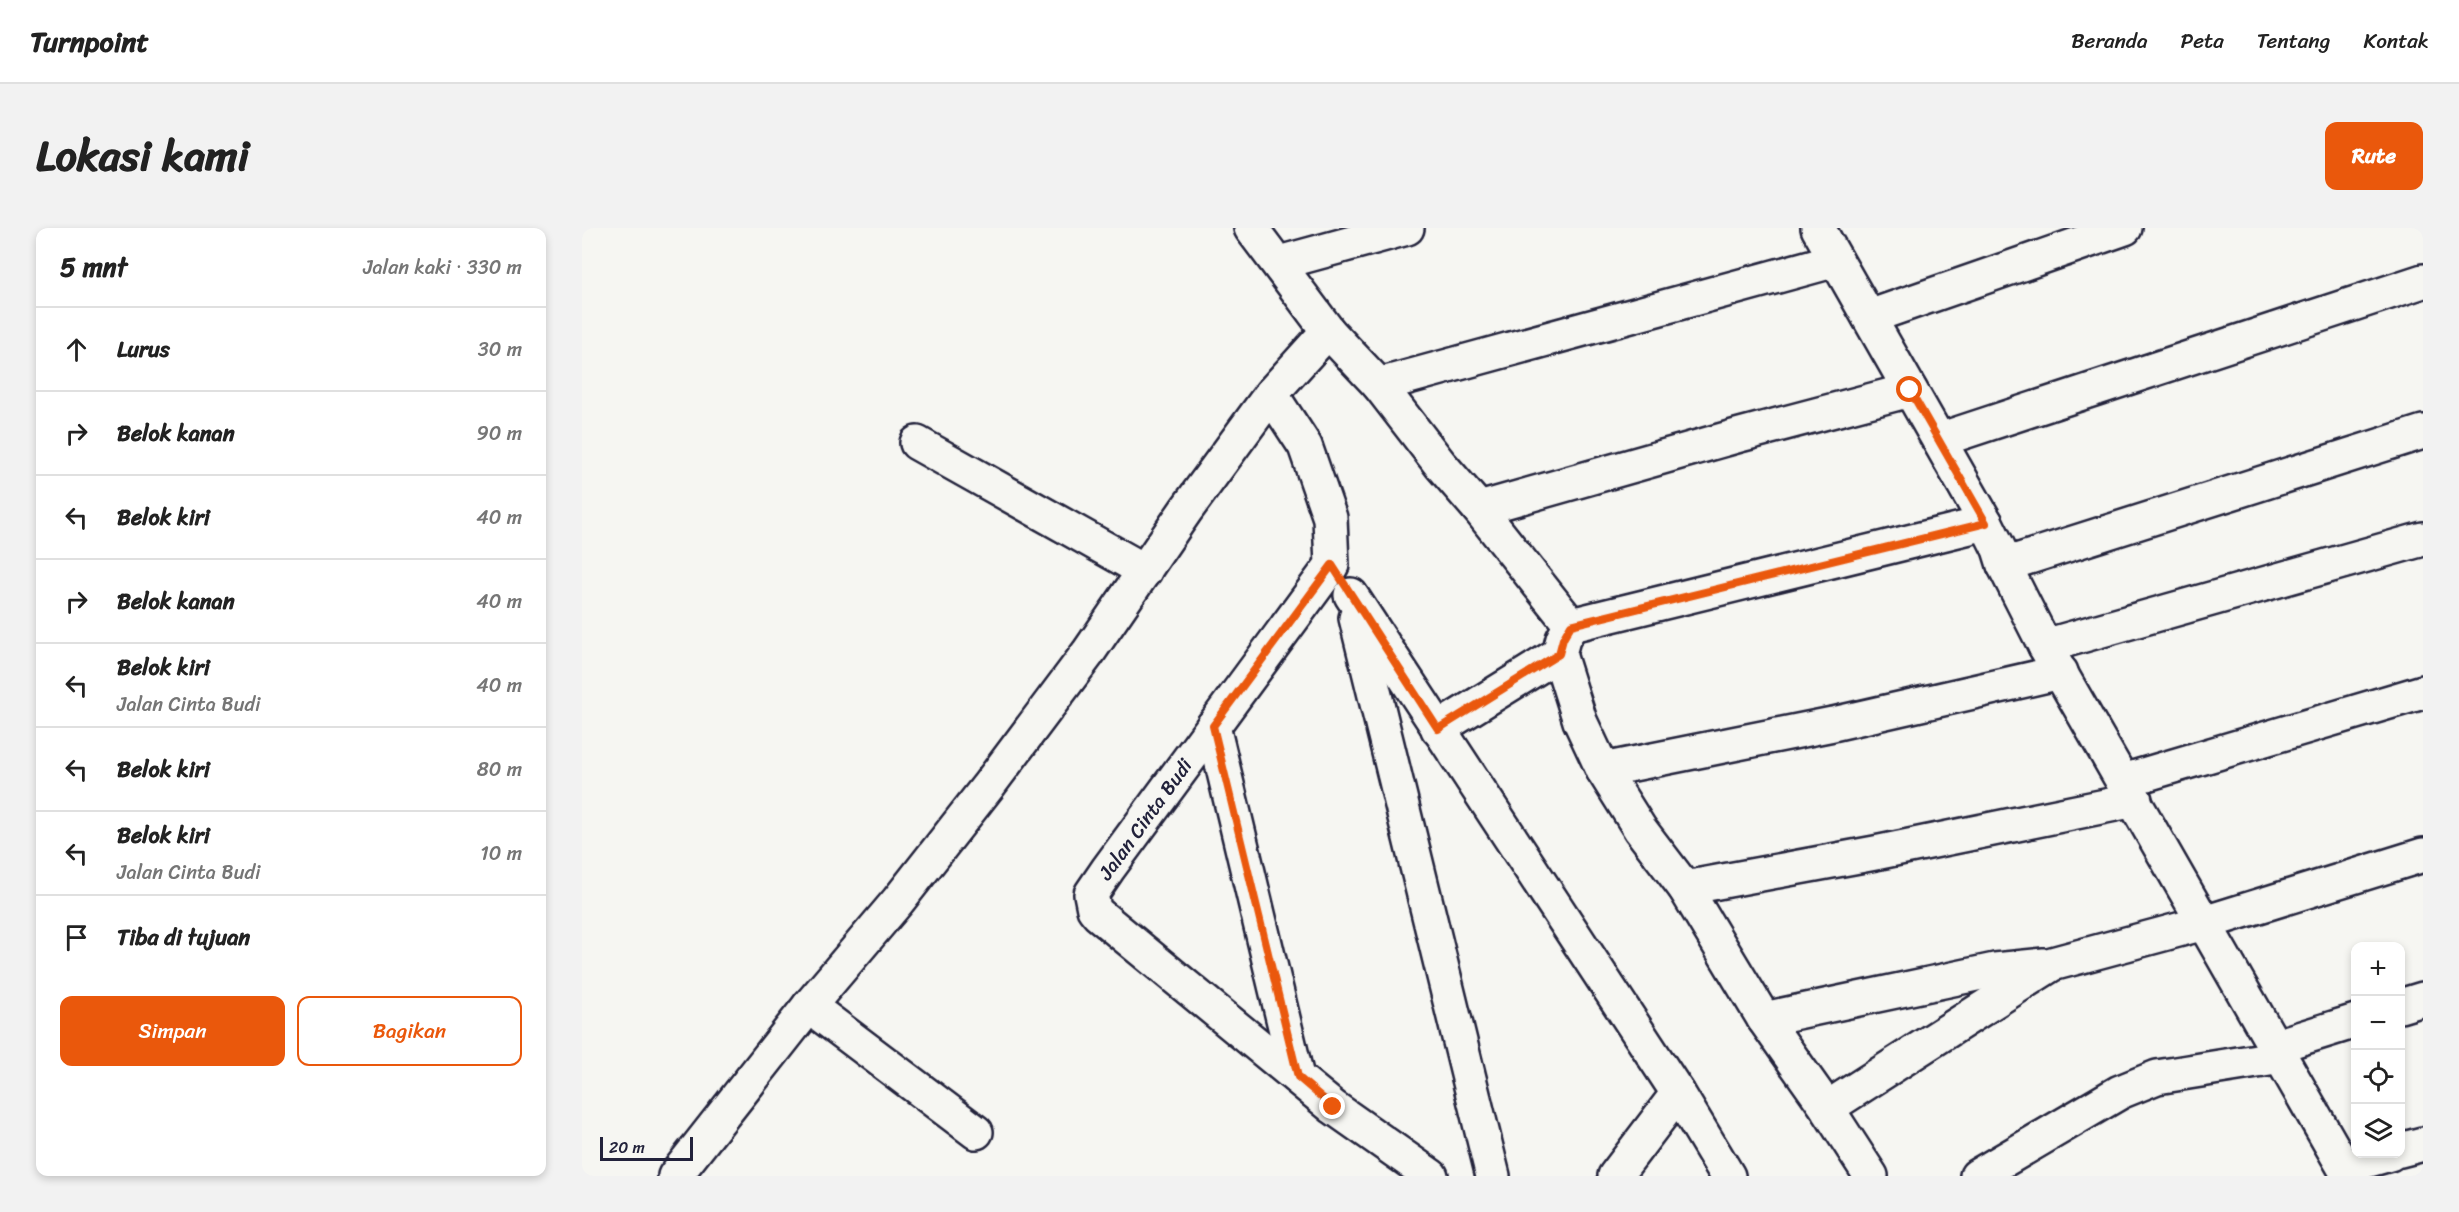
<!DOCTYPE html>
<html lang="id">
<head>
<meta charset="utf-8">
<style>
  :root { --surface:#fff; --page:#f2f2f2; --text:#222; --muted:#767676; --line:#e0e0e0; --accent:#ea580c }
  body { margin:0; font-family:Sriracha,sans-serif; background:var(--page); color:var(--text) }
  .controls { position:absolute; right:18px; bottom:18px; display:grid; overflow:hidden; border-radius:12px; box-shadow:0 3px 9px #0003 }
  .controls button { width:54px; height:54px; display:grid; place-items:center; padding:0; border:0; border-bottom:2px solid var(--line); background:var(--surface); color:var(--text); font:30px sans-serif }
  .scale { position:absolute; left:18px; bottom:15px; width:93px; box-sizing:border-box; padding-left:6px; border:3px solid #22223b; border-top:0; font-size:16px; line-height:21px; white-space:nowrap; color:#22223b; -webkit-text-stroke:4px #f6f6f2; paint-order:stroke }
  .stop { position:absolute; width:18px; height:18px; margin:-14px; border:4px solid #ea580c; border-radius:50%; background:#fff }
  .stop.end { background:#ea580c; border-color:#fff; box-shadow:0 2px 6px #0008 }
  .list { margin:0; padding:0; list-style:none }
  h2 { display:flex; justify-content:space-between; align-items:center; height:78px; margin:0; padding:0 24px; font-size:26px }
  h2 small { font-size:20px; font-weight:400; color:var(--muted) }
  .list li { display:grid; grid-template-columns:39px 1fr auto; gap:18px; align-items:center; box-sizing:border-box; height:84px; padding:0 24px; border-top:2px solid var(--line) }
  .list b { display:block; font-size:22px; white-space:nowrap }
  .list p { margin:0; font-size:20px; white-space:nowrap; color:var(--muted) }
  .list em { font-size:20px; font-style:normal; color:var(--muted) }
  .actions { display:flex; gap:12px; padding:18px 24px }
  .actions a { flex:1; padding:14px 0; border:2px solid var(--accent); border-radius:12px; text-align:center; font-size:21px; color:var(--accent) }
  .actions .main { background:var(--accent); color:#fff }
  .icon { flex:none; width:33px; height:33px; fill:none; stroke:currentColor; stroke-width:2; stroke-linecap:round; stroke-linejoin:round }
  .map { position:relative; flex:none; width:1841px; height:948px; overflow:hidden; border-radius:12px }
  header { display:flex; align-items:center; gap:36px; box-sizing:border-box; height:84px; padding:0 30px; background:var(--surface); border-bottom:2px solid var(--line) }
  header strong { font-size:28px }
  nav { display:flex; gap:33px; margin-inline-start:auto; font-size:21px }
  .intro { display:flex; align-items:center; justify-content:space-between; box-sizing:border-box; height:144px; padding:0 36px }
  h1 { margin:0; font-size:42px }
  .button { padding:15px 27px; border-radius:12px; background:var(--accent); color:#fff; font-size:21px; font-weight:700 }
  main { display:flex; gap:36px; padding:0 36px }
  aside { flex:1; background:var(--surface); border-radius:12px; box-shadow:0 3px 9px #0003 }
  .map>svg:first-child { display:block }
</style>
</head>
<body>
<header>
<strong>Turnpoint</strong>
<nav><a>Beranda</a><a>Peta</a><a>Tentang</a><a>Kontak</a></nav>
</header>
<div class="intro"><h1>Lokasi kami</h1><a class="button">Rute</a></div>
<main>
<aside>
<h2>5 mnt<small>Jalan kaki · 330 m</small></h2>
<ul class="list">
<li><svg class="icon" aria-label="ahead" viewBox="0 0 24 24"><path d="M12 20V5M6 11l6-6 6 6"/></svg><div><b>Lurus</b></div><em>30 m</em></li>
<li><svg class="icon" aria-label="right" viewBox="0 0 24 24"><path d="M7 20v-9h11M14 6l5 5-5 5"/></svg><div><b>Belok kanan</b></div><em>90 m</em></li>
<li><svg class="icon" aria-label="left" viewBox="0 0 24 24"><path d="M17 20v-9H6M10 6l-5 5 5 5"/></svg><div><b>Belok kiri</b></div><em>40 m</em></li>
<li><svg class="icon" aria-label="right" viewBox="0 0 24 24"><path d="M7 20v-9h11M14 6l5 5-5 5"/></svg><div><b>Belok kanan</b></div><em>40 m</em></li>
<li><svg class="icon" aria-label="left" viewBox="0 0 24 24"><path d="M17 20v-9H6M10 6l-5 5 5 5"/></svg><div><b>Belok kiri</b><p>Jalan Cinta Budi</p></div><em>40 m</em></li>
<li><svg class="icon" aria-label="left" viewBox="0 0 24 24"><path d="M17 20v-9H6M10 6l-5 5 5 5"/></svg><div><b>Belok kiri</b></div><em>80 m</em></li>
<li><svg class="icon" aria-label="left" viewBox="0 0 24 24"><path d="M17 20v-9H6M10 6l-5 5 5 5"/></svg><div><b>Belok kiri</b><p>Jalan Cinta Budi</p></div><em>10 m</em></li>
<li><svg class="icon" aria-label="arrive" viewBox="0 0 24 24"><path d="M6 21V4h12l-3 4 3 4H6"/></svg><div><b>Tiba di tujuan</b></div></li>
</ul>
<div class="actions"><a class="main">Simpan</a><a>Bagikan</a></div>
</aside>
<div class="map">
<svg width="1841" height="948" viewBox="0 0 1841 948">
  <rect width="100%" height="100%" fill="#f6f6f2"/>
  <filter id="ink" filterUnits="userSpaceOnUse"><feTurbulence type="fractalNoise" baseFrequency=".0167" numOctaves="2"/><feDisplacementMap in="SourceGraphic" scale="12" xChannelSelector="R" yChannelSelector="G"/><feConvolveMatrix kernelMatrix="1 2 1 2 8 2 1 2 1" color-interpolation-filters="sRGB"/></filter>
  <g filter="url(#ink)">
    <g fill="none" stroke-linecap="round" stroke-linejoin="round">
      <g stroke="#22223b" stroke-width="38">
        <g id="minor">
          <path d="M 1236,0 L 1404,295 L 1417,321 L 1422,337 L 1463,418 L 1767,948"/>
          <path d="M 697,35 L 825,0"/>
          <path d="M 1287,89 L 1543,0"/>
          <path d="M 746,103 L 797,157 L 858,236 L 897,281 L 989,397 L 981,411 L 977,426 L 856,501"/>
          <path d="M 797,157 L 1254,32"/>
          <path d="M 689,166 L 723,218 L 748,290 L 750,337 L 526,641 L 509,666 L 512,681 L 516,686 L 751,879 L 849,948"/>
          <path d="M 1357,212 L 1841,53"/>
          <path d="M 335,215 L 563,343"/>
          <path d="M 897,281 L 1158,207 L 1328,162"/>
          <path d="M 1422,337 L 1841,204"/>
          <path d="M 769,367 L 1096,865 L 1146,948"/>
          <path d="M 774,390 L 911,948"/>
          <path d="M 989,397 L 1404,295"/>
          <path d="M 1463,418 L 1841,311"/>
          <path d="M 977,426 L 998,493 L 1021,542 L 1058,601 L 1103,660 L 1182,791 L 1245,880 L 1289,948"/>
          <path d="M 631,498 L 715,849"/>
          <path d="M 1021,542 L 1251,496 L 1479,444"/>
          <path d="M 1541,553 L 1841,464"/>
          <path d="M 1103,660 L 1293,625 L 1553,572"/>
          <path d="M 227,778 L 394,904"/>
          <path d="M 1818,778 L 1841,771"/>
          <path d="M 1182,791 L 1413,742 L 1462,737"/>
          <path d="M 1694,818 L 1774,793"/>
          <path d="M 1245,880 L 1470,736 L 1622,695 L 1841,627"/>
          <path d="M 1818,922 L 1841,916"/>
          <path d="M 1763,939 L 1808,926"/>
          <path d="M 93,948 L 227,778 L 316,673 L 407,557 L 506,425 L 604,282 L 689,166 L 746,103 L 669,0"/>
          <path d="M 1033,948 L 1096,865"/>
          <path d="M 1395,948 L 1538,864 L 1575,849 L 1700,829"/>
        </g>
      </g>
      <use href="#minor" stroke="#f6f6f2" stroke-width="33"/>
    </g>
  </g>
  <g fill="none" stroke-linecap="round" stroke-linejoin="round" filter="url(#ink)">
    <path stroke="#ea580c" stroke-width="8" d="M 751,879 L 716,849 L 631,498 L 750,337 L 856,501 L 977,426 L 981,411 L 989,397 L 1404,295 L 1328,162"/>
  </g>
  <g text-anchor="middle" stroke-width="6" stroke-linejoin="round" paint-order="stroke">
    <g font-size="20" fill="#22223b" stroke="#f6f6f2">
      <text transform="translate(563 591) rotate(-54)" y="7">Jalan Cinta Budi</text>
    </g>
  </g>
</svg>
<div class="controls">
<button>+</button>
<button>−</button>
<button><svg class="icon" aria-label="locate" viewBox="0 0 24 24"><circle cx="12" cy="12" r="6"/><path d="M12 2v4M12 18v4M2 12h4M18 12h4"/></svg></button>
<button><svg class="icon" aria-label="layers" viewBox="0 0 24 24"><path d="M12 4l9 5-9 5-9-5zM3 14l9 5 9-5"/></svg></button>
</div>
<div class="scale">20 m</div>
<div class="stop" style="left:1328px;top:162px"></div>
<div class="stop end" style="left:751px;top:879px"></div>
</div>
</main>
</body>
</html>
